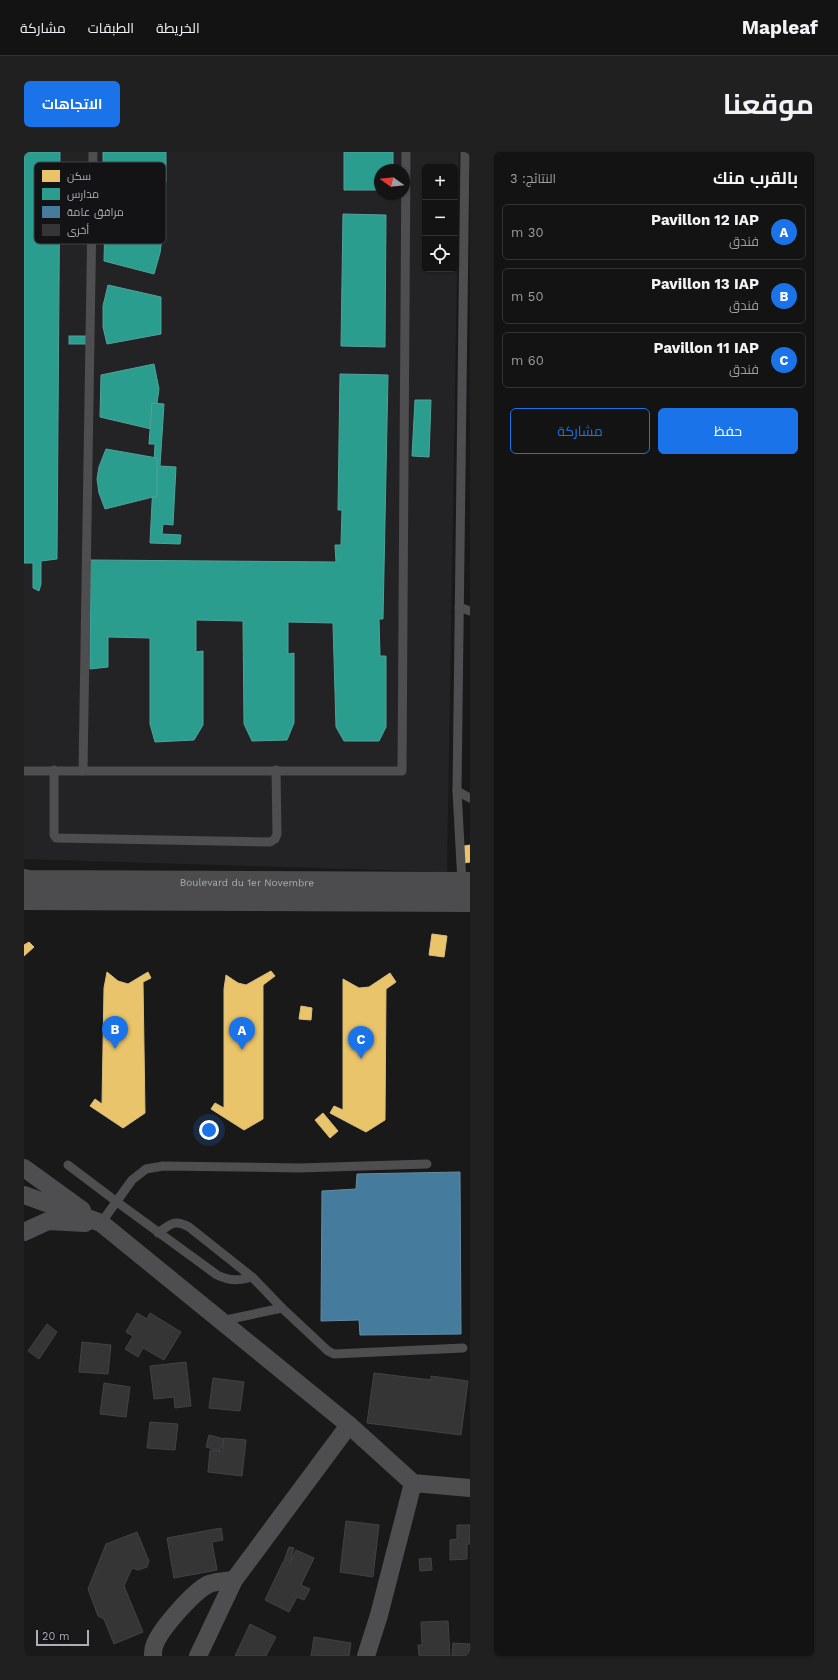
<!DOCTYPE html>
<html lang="ar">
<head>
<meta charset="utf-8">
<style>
  :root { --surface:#131313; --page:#202021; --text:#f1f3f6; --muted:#9d9ea0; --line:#323233; --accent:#1a73e8 }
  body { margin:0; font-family:"Work Sans",Cairo,sans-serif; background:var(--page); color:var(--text); direction:rtl }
  .controls { position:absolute; right:12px; top:12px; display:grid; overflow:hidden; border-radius:6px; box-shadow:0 1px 3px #0004 }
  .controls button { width:36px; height:36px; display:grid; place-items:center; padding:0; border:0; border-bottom:1px solid var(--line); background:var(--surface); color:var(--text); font:20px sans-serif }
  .compass { position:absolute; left:350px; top:12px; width:36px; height:36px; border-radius:50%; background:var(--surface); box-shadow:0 1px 3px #0004; rotate:285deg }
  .scale { position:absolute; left:12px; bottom:10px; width:53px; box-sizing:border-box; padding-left:4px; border:2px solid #acafb8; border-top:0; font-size:11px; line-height:14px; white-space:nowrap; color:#acafb8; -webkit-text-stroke:3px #131315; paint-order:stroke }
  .you { position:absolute; left:185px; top:978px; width:14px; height:14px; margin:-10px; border:3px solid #fff; border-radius:50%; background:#1a73e8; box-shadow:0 0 0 6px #1a73e833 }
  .badge { display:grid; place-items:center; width:26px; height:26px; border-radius:50%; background:var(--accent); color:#fff; font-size:13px; font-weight:700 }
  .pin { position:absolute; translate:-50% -33px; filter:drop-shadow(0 1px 2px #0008) }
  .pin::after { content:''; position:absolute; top:21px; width:14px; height:12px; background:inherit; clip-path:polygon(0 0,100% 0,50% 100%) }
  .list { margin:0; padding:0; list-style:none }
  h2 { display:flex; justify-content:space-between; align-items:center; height:52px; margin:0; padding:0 16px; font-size:17px }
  h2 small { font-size:13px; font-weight:400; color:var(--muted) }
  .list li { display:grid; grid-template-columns:26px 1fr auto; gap:12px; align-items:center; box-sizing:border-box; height:56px; margin:0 8px 8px; padding:0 8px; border:1px solid var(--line); border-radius:6px }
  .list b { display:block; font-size:15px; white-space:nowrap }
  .list p { margin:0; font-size:13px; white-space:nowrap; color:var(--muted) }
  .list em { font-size:13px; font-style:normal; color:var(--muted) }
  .actions { display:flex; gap:8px; padding:12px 16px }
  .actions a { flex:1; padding:9px 0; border:1px solid var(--accent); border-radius:6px; text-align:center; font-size:14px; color:var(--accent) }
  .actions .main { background:var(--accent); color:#fff }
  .icon { flex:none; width:22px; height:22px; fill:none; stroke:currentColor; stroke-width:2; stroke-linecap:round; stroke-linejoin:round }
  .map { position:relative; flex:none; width:446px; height:1504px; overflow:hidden; direction:ltr; border-radius:6px }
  header { display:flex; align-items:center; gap:24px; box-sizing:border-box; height:56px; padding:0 20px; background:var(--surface); border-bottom:1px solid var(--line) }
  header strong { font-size:19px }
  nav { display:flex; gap:22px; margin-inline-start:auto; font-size:14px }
  .intro { display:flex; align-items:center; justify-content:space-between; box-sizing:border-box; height:96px; padding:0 24px }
  h1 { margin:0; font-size:28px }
  .button { padding:10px 18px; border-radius:6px; background:var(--accent); color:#fff; font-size:14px; font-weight:700 }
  main { display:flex; gap:24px; padding:0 24px }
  aside { flex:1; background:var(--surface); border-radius:6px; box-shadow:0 1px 3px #0004 }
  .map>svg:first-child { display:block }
</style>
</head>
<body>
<header>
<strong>Mapleaf</strong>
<nav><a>الخريطة</a><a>الطبقات</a><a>مشاركة</a></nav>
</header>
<div class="intro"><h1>موقعنا</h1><a class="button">الاتجاهات</a></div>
<main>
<aside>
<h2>بالقرب منك<small>النتائج: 3</small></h2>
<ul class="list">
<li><span class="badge">A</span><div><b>Pavillon 12 IAP</b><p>فندق</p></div><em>30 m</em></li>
<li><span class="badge">B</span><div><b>Pavillon 13 IAP</b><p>فندق</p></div><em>50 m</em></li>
<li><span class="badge">C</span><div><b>Pavillon 11 IAP</b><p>فندق</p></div><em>60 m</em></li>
</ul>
<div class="actions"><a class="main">حفظ</a><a>مشاركة</a></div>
</aside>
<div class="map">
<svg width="446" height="1504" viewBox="0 0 446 1504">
  <rect width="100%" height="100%" fill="#191919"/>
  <path fill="#232325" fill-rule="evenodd" d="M 0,0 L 435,0 L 423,720 L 0,707 ZM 401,15 L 431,15 L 431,117 L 401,117 ZM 356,18 L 380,18 L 380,42 L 356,42 Z"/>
  <g fill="#e9c46a" stroke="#d7be81">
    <path d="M 446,693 L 446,710 L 440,711 L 440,694 Z"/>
    <path d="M 408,782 L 423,784 L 420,805 L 405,803 Z"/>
    <path d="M 5,790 L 10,795 L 0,804 L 0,793 Z"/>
    <path d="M 247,819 L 251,824 L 239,833 L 239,967 L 220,978 L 187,957 L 191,951 L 200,956 L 200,837 L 202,823 L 214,831 L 222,833 Z"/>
    <path d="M 83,820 L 94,829 L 104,832 L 124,820 L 127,826 L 119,830 L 121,961 L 99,976 L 66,954 L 71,947 L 78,952 L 80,836 Z"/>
    <path d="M 366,821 L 372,830 L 362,837 L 361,968 L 342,980 L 306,961 L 310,954 L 319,958 L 319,827 L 335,836 L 345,835 Z"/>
    <path d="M 277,854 L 288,856 L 287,868 L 275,867 Z"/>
    <path d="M 299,961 L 314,979 L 306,986 L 291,968 Z"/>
  </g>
  <g fill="#2a9d8f" stroke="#51a29b">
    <path d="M 0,0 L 36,0 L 33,407 L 17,409 L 17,432 L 15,439 L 9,436 L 9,411 L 0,411 Z"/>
    <path d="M 79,0 L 142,0 L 142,30 L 85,44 L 79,22 Z"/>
    <path d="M 320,0 L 369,0 L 369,18 L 356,18 L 356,38 L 320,38 Z"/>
    <path d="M 132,57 L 136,71 L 138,85 L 136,101 L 130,122 L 80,109 L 81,67 Z"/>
    <path d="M 319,62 L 362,63 L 361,195 L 317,194 Z"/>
    <path d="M 84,133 L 137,145 L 137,182 L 83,192 L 79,175 L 79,154 Z"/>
    <rect x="45" y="184" width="24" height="8"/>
    <path d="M 130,212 L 135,237 L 132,258 L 127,277 L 76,265 L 77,223 Z"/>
    <path d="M 316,222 L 364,223 L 359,467 L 355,467 L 356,504 L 362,504 L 362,575 L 355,589 L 320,589 L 312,575 L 309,471 L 264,470 L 264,502 L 270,501 L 270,571 L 263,588 L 228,589 L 220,572 L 219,469 L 172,468 L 172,500 L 179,499 L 179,573 L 170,588 L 131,590 L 126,572 L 126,486 L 84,485 L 84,515 L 66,517 L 66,408 L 312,410 L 311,393 L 317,393 L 318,358 L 314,358 Z"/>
    <path d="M 391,248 L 407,248 L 405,305 L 388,304 Z"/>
    <path d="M 128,251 L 140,252 L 136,314 L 152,315 L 149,373 L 139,372 L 138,382 L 157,383 L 156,392 L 126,391 L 131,292 L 125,292 Z"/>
    <path d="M 82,297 L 133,306 L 133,344 L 81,357 L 75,341 L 73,327 L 75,315 Z"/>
  </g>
  <path fill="#457b9d" stroke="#648ba5" d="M 436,1020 L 437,1182 L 336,1183 L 335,1168 L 297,1169 L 298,1039 L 332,1037 L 333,1022 Z"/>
  <g fill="#353536" stroke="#424245">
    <path d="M 113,1161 L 123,1167 L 126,1161 L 157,1180 L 140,1208 L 119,1196 L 114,1205 L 101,1197 L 109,1184 L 102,1180 Z"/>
    <path d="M 23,1172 L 33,1180 L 15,1207 L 4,1199 Z"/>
    <path d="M 58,1190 L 87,1193 L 84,1222 L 55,1220 Z"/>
    <path d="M 162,1210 L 167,1254 L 151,1256 L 150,1245 L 130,1247 L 126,1214 Z"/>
    <path d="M 350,1221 L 407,1228 L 407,1224 L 444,1229 L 437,1283 L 343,1271 Z"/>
    <path d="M 189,1226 L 220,1230 L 216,1259 L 185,1256 Z"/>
    <path d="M 80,1231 L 106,1235 L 102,1265 L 76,1262 Z"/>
    <path d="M 126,1270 L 154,1272 L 151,1298 L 123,1296 Z"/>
    <path d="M 185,1283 L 200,1287 L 196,1299 L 182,1295 Z"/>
    <path d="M 200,1286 L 222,1288 L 218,1324 L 184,1320 L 186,1298 L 198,1300 Z"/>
    <path d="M 322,1369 L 355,1373 L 349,1425 L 316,1420 Z"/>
    <path d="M 433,1373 L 446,1373 L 446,1392 L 443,1392 L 443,1407 L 426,1408 L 426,1388 L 433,1387 Z"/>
    <path d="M 197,1376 L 199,1388 L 188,1390 L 193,1418 L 150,1426 L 143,1386 Z"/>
    <path d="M 113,1380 L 125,1409 L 123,1415 L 114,1418 L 108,1416 L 100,1434 L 119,1480 L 90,1492 L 80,1467 L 74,1464 L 64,1437 L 82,1392 Z"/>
    <path d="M 265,1395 L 270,1396 L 266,1411 L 260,1409 Z"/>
    <path d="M 272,1398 L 290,1406 L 277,1433 L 286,1437 L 280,1448 L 273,1445 L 265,1460 L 241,1448 L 259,1410 L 265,1413 Z"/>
    <path d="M 407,1406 L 408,1418 L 396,1419 L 395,1407 Z"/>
    <path d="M 424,1469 L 426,1504 L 395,1504 L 394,1493 L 398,1493 L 397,1470 Z"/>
    <path d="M 226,1472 L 252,1485 L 242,1504 L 211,1504 Z"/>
    <path d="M 290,1485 L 327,1491 L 325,1504 L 287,1504 Z"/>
    <path d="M 429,1491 L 446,1492 L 446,1504 L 428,1504 Z"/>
  </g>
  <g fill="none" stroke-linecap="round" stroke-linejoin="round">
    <g stroke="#4e4e51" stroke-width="9">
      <path d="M 435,455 L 446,459"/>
      <path d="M 30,618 L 30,683 L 32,686 L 246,690 L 251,687 L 253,682 L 252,618"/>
      <path d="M 0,619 L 378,619 L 382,0"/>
      <path d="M 59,619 L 69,0"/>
      <path d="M 433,639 L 446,646"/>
      <path d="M 438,731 L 433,639 L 441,0"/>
      <path d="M 44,1013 L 93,1050 L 193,1123 C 206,1129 214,1129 228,1125"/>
      <path d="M 77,1071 L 108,1028 L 122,1017 L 139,1014 L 275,1016 L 403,1012"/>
      <path d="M 134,1081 C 147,1072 150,1067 165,1075 L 228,1125 L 258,1156 L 304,1199 L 310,1202 L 439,1196"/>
      <path d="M 197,1169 L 258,1156"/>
    </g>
    <g stroke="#4e4e51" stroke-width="18">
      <path d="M 0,1016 L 58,1058"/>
      <path d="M 0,1043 L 77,1071 L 325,1273 L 389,1331 L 446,1336"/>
      <path d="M 0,1080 L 24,1069 L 61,1071"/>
      <path d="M 129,1504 C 129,1501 129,1498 130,1495 C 134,1479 170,1439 185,1432 C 193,1429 202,1429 210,1428"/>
      <path d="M 174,1504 L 210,1428 L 325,1273"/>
      <path d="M 342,1504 L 355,1463 L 389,1331"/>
    </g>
    <g stroke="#4c4c4f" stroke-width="22">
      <path id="s1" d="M 0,728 L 4,729 L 446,731"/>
      <path d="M 0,747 L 446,749"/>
    </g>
  </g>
  <g text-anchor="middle" stroke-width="4" stroke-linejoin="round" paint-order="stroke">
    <g font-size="10" fill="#acafb8" stroke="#131315">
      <text dy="4" stroke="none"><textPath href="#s1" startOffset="223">Boulevard du 1er Novembre</textPath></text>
    </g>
  </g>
  <rect x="10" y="10" width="132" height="82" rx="6" fill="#131315" stroke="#414246" stroke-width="1"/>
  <rect x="18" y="18" width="18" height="12" fill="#e9c46a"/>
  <rect x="18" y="36" width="18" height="12" fill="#2a9d8f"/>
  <rect x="18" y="54" width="18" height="12" fill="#457b9d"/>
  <rect x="18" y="72" width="18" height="12" fill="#353536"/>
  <g font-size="11" fill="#acafb8">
    <text x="43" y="28">سكن</text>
    <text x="43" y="46">مدارس</text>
    <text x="43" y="64">مرافق عامة</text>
    <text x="43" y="82">أخرى</text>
  </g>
</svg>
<div class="controls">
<button>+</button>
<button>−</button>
<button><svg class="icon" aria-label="locate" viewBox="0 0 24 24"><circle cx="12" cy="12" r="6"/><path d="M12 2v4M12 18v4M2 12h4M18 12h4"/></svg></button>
</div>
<svg class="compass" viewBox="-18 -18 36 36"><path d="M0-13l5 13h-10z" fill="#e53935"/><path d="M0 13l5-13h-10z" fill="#9d9ea0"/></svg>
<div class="scale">20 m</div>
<div class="you"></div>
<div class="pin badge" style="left:218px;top:898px">A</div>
<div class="pin badge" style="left:91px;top:897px">B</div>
<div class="pin badge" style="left:337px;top:907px">C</div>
</div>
</main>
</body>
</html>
